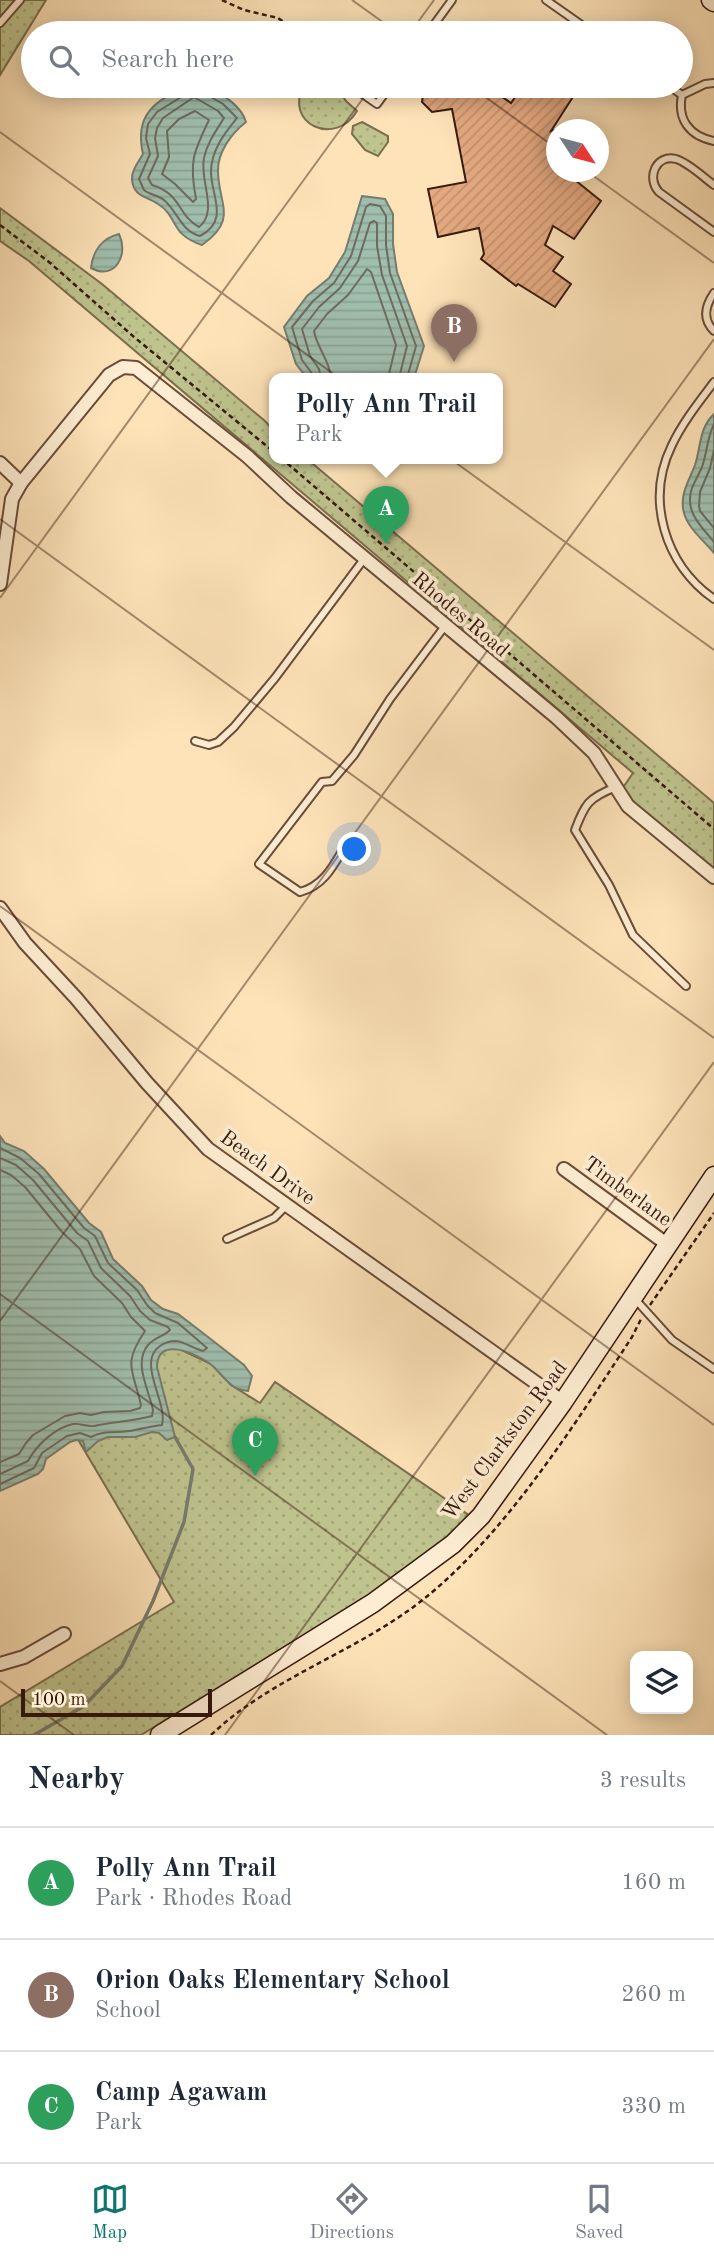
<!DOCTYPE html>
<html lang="en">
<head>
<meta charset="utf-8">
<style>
  :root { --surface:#fff; --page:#f6f6f7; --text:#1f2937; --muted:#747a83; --line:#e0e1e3; --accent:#0f766e }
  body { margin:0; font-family:"Old Standard TT",serif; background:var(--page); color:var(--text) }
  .controls { position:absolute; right:21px; bottom:21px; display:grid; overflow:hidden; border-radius:14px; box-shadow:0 4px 18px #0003 }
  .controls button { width:63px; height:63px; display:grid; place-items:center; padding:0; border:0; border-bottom:2px solid var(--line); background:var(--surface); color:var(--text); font:35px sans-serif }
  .compass { position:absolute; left:546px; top:119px; width:63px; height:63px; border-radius:50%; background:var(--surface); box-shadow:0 4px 18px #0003; rotate:126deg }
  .scale { position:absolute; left:21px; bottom:18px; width:191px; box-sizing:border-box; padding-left:7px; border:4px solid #37190e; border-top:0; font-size:19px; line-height:24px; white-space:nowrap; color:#37190e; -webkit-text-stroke:5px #feedd2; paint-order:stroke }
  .you { position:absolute; left:355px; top:850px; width:24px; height:24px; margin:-18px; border:5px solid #fff; border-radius:50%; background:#1a73e8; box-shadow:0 0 0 10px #1a73e833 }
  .badge { display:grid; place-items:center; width:46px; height:46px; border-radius:50%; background:var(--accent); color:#fff; font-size:23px; font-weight:700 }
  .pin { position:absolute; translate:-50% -58px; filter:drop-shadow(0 2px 4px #0008) }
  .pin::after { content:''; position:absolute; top:37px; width:24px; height:21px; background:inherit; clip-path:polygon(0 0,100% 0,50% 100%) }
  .popup { position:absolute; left:269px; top:373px; width:234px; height:91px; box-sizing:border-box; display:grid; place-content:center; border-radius:14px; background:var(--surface); filter:drop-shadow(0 2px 5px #0005); font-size:23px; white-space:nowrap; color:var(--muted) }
  .popup b { font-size:26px; color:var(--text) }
  .popup::after { content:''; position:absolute; left:50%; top:100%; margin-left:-14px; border:14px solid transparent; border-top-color:var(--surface) }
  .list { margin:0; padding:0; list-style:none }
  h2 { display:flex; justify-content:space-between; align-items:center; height:91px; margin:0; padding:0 28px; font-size:30px }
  h2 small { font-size:23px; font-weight:400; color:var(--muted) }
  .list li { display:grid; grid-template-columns:46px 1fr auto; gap:21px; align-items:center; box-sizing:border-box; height:112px; padding:0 28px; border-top:2px solid var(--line) }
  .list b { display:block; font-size:26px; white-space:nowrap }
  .list p { margin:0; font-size:23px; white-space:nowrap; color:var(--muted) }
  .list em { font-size:23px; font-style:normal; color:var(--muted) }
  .icon { flex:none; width:38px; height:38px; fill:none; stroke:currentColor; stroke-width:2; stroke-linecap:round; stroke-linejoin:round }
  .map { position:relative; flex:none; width:714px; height:1735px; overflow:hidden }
  .search { position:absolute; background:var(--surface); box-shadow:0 4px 18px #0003; left:21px; right:21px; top:21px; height:77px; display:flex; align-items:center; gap:18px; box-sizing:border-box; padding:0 24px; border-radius:38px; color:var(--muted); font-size:26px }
  .sheet { height:427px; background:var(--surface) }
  nav { display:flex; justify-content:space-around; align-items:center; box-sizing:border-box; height:98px; border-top:2px solid var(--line); background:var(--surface); font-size:19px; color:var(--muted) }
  nav a { display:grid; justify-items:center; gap:4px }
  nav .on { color:var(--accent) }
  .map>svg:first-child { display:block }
</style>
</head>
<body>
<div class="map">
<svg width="714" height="1735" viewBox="0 0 714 1735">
  <defs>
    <pattern id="park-dots" width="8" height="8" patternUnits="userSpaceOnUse" patternTransform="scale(1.75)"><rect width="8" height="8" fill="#bfc48f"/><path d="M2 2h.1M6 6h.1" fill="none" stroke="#a5a87a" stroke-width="1.8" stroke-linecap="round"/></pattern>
    <pattern id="water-rules" width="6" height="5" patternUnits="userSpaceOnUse" patternTransform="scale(1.75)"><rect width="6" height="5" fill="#a0beae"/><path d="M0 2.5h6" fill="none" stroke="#8aa394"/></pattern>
    <pattern id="building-hatch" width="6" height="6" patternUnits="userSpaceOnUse" patternTransform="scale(1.75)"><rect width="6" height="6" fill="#e4a981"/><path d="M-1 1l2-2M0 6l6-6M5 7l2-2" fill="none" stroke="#c4916e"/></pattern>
  </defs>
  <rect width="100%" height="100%" fill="#fee3b9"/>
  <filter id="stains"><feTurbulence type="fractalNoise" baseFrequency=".00286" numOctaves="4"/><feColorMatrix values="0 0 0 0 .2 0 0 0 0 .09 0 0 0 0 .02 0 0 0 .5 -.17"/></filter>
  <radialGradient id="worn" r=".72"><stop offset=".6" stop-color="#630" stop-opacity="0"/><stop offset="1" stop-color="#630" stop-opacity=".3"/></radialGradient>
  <g fill="url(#park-dots)" stroke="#7b6e4e" stroke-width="2">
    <path d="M 0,0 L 46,0 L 0,75 Z"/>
    <path d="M 304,86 L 336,86 L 346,101 L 357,111 C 335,148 283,123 304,86 Z"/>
    <path d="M 362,122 L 388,136 L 388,142 L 378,156 L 365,150 L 352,134 L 353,126 Z"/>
    <path d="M 0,208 L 102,284 L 265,421 L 274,431 L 274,458 L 306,458 L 714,803 L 714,871 L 620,792 L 633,773 L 29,261 L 0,241 Z"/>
    <path d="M 0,1197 L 177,1348 L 211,1364 L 231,1385 L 260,1403 L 275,1382 L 470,1516 L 438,1547 L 392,1581 L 141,1735 L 0,1735 L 0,1707 L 174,1602 L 60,1409 Z"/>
  </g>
  <g fill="url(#water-rules)" stroke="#767c6e" stroke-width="2">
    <path d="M 186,86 C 193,86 202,85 209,88 C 223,94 242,107 246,122 C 232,133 217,152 218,172 C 219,206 238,219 202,245 C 169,234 179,217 158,204 C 147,196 133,197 132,179 C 131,171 139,161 143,154 C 134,115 154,102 186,86 Z"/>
    <path d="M 362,196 L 385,199 L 393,214 L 393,244 L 397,272 L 424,346 L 414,378 L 307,378 L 296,364 L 284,327 L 307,296 L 329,278 L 345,252 Z"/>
    <path d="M 119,234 C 129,255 115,281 91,268 C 93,250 103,238 119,234 Z"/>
    <path d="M 714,414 L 714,553 C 704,541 688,528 684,513 C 679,495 689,481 695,465 C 701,447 699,428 714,414 Z"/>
    <path d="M 0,1136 L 5,1143 L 24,1151 L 44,1169 L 89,1223 L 101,1232 L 113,1259 L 142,1286 L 151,1300 L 163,1309 L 178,1314 L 199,1330 L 244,1365 L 252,1376 L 248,1391 C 243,1390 238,1390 233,1386 C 224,1380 218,1369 209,1363 C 195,1353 157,1336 157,1367 L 175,1437 L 167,1440 L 159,1433 L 152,1432 L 135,1437 L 108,1437 L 98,1441 L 86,1452 L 83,1441 L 76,1440 L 70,1442 L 46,1459 L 43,1469 L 38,1474 L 0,1491 Z"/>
  </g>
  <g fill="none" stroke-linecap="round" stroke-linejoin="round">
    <g stroke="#6c6c5e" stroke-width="2">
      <path d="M 188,86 L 186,94 L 157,112 L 148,124 L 146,138 L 150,154 L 139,179 L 144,190 C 150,195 158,195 164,200 C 178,212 181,231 200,236 C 230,220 211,196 211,172 C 211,150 225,133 237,118 L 223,104 L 206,94 L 204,86"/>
      <path d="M 194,97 L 218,111 L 224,118 C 216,131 207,143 204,158 C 199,180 219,211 199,227 C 177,215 182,194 152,185 L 148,178 L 158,156 L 155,138 L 157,128 L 163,118 Z"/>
      <path d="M 195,111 L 209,120 C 193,153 189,162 196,199 L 193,202 L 175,184 L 162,174 L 169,157 L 167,131 L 179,119 Z"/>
      <path d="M 312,378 L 311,372 L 302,360 L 292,327 L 313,301 L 334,283 L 351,256 L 366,207 L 370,204 L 380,206 L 386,216 L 386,245 L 390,273 L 416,346 L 407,378"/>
      <path d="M 321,378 L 319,369 L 310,356 L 302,329 L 319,307 L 340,288 L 358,261 L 370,223 L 374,221 L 377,223 L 377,246 L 382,275 L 407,346 L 399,378"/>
      <path d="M 331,378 C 330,361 317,348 314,331 L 327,314 L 348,295 L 367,269 L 371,272 L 396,345 L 388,378"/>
      <path d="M 714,424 C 707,438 707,453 702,467 C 699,474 695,481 692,488 C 684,511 700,525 714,542"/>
      <path d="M 714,450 L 710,468 L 700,492 L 699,506 L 700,511 L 714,528"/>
      <path d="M 0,1148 L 20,1158 L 39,1174 L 84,1228 L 95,1236 L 108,1263 L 137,1290 L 147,1305 L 155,1313 L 178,1323 L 207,1348 L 203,1351 C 194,1349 185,1342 176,1341 C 171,1341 164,1343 160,1346 C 136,1362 168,1402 162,1425 C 152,1426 145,1428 135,1430 C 119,1434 106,1429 91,1437 L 80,1433 L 67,1436 L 42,1453 L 34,1468 L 0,1484"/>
      <path d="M 0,1158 L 16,1165 L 33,1180 L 77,1233 L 88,1241 L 101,1268 L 130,1296 L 140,1311 L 150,1320 L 168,1327 L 170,1330 C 164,1336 154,1338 148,1345 C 133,1363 149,1390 153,1410 L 152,1416 C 133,1421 114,1422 94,1426 C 87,1427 80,1423 73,1424 C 54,1428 36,1446 28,1461 L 0,1474"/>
      <path d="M 0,1170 L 11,1175 L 25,1187 L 62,1232 L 80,1249 L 94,1276 L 122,1303 L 131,1317 L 145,1331 C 122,1365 133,1369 141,1405 L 140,1408 L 130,1411 L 104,1412 L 91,1415 L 80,1413 L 65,1416 L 33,1435 L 26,1443 L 19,1454 L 0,1462"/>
    </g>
    <path stroke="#767c6e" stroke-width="3.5" d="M 34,1735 L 84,1706 L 122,1666 L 153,1601 L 184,1522 L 193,1469 L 175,1437"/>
  </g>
  <path fill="url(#building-hatch)" stroke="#37190e" stroke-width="2" d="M 435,86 L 495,86 L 492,90 L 511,103 L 523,86 L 580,86 L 551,131 L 556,130 L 556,172 L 565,172 L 601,201 L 574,239 L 553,226 L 545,245 L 563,257 L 553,271 L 571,284 L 555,307 L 518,284 L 516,286 L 481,259 L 484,254 L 479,228 L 438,237 L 428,189 L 466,182 L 452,109 L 432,112 L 422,102 L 423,95 L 435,93 Z"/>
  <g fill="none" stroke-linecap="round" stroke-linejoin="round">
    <g stroke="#694c39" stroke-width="10">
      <g id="lane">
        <path d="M 546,0 L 593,33"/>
        <path d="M 0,23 L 20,0"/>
        <path d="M 428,33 L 452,0"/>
        <path d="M 351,86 L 377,104 L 390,86"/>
        <path d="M 669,86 L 682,95"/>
        <path d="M 682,95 C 677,119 689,136 714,141"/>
        <path d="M 682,95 L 705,84 L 714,83"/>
        <path d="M 714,185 C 703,177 689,163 676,159 C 656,154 646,178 659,192 L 714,232"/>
        <path d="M 714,293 C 705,306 702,319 714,331"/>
        <path d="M 714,382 C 699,402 683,422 672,445 C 645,500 665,565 714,599"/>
        <path d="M 195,741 L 209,745 L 218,742 L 234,727 L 275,678 L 364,559"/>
        <path d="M 616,787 C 588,798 585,804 575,830 L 609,885 L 633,935 L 686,986"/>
        <path d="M 348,841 C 335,862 326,885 300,892 L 259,864 L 322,782 L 332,781 L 354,755 L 390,699 L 445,626"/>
        <path d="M 227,1239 L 274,1218 L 287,1205"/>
        <path d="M 635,1299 L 672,1340 L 714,1369"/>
      </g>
    </g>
    <g stroke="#694c39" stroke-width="16">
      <g id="street">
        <path d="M 0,463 L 21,483"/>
        <path d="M 0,584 L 12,499 L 21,483 L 109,375 L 123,367 L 136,368 L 247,456 L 291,497 L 556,717 L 594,753 L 628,806 L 714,877"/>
        <path d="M 0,908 L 25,943 L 76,998 L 147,1083 L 208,1149 L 563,1402"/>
        <path d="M 564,1169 L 668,1245"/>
        <path d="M 0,1664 L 24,1657 L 64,1634"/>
      </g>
    </g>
    <g stroke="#37190e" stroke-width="21">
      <g id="secondary">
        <path d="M 711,0 L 714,2"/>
        <path d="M 160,1735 L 373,1603 L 453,1544 L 481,1516 L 563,1402 L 714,1176"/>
      </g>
    </g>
    <g stroke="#37190e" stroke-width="2.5" stroke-dasharray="5 3.5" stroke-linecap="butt">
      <path d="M 222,0 L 244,10 L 278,18 L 299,33"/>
      <path d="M 0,225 L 49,262 L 134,337 L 274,452"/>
      <path d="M 281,458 L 714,829"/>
      <path d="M 650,1305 L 714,1213"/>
      <path d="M 211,1735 C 273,1676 358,1652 425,1598 C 506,1533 575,1424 632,1337 L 641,1319"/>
    </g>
    <use href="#lane" stroke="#feedd2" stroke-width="6"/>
    <use href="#street" stroke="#feedd2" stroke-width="12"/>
    <use href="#secondary" stroke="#feedd2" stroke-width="18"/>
  </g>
  <path fill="none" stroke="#37190e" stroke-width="2" stroke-opacity="0.45" d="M 352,0 L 398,33M 410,33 L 434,0M 470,86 L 556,148M 0,132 L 714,650M 588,172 L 714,263M 0,519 L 714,1038M 0,598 L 372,86M 0,906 L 714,1425M 0,1294 L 607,1735M 0,1321 L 714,339M 0,1681 L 74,1735M 225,1735 L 714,1062"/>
  <g text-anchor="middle" stroke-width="7" stroke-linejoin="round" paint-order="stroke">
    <g font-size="21" fill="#37190e" stroke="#feedd2">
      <text transform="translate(461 614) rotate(40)" y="7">Rhodes Road</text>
      <text transform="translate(268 1167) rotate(36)" y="7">Beach Drive</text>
      <text transform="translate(628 1191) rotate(36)" y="7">Timberlane</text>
      <text transform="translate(504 1440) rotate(-53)" y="7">West Clarkston Road</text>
    </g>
  </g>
  <rect width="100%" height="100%" filter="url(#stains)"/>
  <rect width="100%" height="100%" fill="url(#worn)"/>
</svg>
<div class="controls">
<button><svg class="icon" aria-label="layers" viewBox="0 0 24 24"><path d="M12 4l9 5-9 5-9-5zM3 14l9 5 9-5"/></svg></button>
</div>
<svg class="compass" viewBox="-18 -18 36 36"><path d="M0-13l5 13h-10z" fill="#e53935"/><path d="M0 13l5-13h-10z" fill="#747a83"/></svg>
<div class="scale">100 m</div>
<div class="you"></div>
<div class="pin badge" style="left:386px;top:544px;background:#2e9e5b">A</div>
<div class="popup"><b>Polly Ann Trail</b>Park</div>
<div class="pin badge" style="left:454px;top:362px;background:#8d6e63">B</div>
<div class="pin badge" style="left:255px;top:1476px;background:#2e9e5b">C</div>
<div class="search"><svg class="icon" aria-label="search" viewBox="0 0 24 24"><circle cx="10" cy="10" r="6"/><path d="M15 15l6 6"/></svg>Search here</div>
</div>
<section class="sheet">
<h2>Nearby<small>3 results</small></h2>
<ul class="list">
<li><span class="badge" style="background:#2e9e5b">A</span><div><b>Polly Ann Trail</b><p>Park · Rhodes Road</p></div><em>160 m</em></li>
<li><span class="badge" style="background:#8d6e63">B</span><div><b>Orion Oaks Elementary School</b><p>School</p></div><em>260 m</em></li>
<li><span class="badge" style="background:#2e9e5b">C</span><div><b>Camp Agawam</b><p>Park</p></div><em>330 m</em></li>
</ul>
</section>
<nav>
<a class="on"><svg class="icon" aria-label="map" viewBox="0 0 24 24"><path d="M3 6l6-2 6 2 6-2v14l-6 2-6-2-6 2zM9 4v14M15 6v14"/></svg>Map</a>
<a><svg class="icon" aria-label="directions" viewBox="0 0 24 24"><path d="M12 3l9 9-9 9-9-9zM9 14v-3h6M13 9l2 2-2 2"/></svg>Directions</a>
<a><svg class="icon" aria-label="saved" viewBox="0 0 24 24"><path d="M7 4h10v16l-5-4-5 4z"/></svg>Saved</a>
</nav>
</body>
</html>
